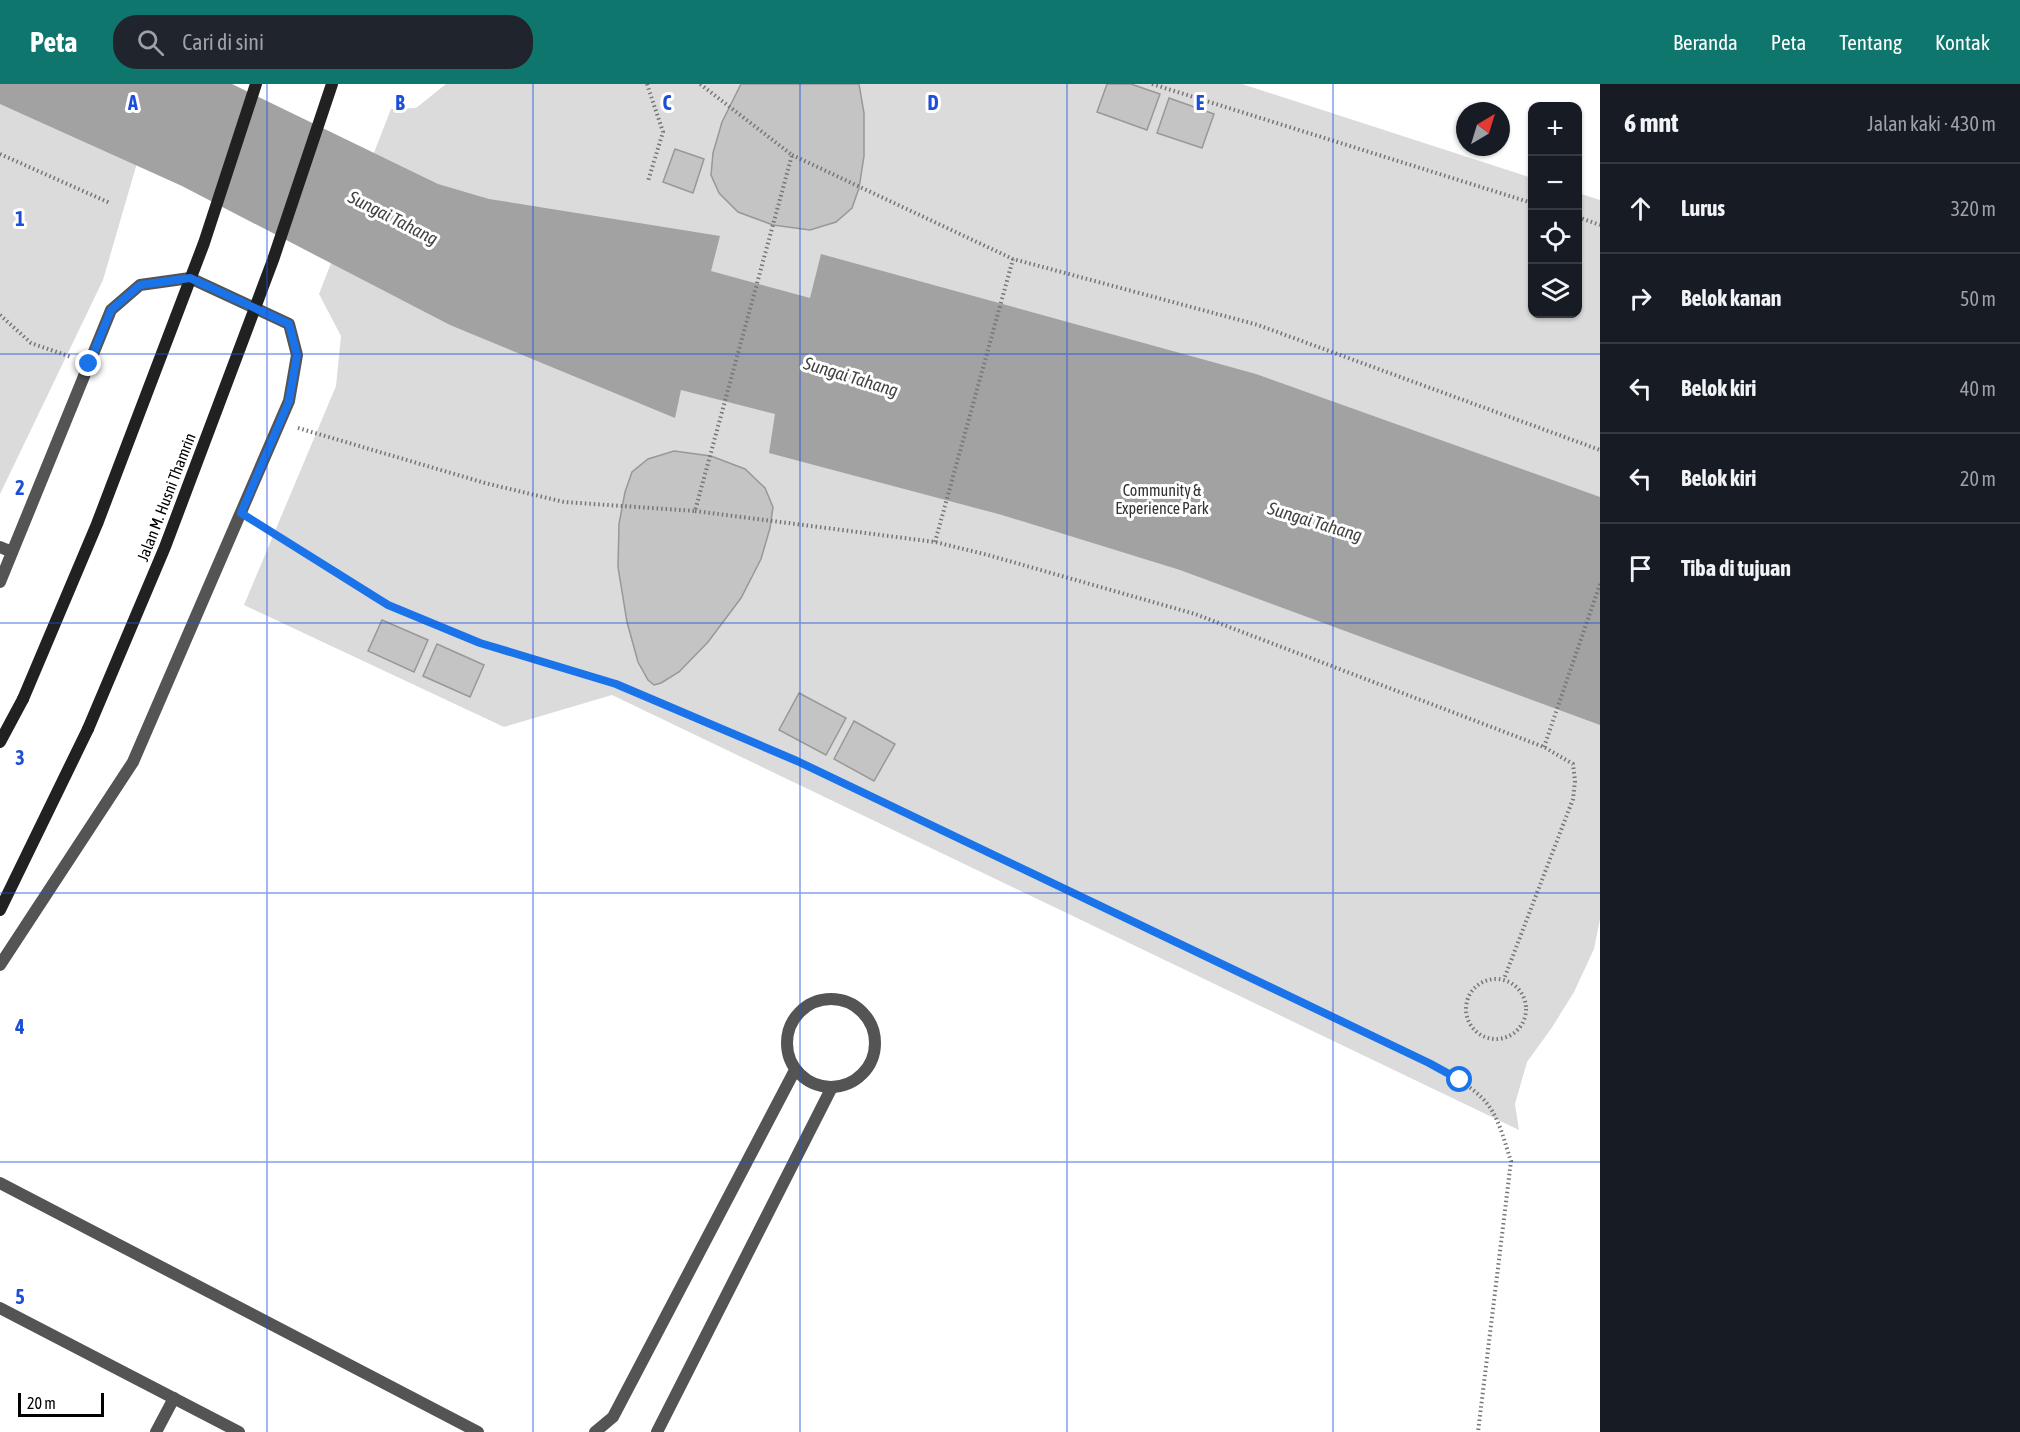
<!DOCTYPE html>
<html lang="id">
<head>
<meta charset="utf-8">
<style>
  :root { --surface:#171b24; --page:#20242c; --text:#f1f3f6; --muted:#9ea1a6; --line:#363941; --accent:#0f766e }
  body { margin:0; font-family:"Asap Condensed",sans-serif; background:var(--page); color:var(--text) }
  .controls { position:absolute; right:18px; top:18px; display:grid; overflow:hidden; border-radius:12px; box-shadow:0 2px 4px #0004 }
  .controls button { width:54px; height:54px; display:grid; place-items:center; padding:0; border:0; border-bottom:2px solid var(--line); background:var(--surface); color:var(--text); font:30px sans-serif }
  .compass { position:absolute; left:1456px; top:18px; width:54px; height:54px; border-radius:50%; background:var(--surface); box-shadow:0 2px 4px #0004; rotate:38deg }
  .scale { position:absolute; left:18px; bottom:15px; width:86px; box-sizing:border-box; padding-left:6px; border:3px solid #000; border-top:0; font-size:16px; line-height:21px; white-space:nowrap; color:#000; -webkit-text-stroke:4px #fff; paint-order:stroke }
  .stop { position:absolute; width:18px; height:18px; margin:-14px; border:4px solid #1a73e8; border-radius:50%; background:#fff }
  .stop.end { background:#1a73e8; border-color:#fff; box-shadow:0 2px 6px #0008 }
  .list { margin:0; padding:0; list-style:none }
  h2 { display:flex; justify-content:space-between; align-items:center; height:78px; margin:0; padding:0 24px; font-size:26px }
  h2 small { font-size:20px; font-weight:400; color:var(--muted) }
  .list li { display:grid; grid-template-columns:39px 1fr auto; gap:18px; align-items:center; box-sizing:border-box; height:90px; padding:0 24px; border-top:2px solid var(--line) }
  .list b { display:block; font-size:22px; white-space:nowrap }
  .list em { font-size:20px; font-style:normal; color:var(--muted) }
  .icon { flex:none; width:33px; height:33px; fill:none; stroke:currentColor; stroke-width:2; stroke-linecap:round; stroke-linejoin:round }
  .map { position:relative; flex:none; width:1600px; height:1348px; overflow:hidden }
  header { display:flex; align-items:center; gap:36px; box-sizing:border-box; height:84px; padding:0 30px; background:var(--accent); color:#fff }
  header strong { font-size:28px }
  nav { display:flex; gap:33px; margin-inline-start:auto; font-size:21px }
  .search { width:420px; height:54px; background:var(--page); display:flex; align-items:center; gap:15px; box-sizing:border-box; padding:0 21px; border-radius:24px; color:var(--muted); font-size:22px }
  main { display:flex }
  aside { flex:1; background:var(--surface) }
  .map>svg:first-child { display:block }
</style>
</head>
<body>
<header>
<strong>Peta</strong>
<div class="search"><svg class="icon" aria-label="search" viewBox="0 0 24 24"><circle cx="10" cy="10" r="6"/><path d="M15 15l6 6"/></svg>Cari di sini</div>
<nav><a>Beranda</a><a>Peta</a><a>Tentang</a><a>Kontak</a></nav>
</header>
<main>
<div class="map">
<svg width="1600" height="1348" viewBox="0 0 1600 1348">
  <rect width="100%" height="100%" fill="#fff"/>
  <g fill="#dbdbdb">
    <path d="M 0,0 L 160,0 L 103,196 L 0,410 Z"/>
    <path d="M 446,0 L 1242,0 L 1532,94 L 1532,230 L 1578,230 L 1578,109 L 1600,116 L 1600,835 L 1594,865 L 1574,908 L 1551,945 L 1527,978 L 1515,1020 L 1519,1046 L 612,611 L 504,643 L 244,521 L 336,302 L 341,252 L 319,210 L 391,25 L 416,24 Z"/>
  </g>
  <path fill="#a2a2a2" d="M 0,0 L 232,0 L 438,100 L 489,115 L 720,152 L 711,187 L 810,214 L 821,170 L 1256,290 L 1600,413 L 1600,641 L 1180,486 L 1002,431 L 769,369 L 775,330 L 681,306 L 675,334 L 450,241 L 182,102 L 0,20 Z"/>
  <g fill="#c4c4c4" stroke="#989898" stroke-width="1.5">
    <path d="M 741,0 L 859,0 L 864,29 L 864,72 L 859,104 L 852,124 L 836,138 L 810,146 L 773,141 L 738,128 L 719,109 L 711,91 L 713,69 L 722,38 Z"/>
    <path d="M 1107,0 L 1131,0 L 1160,10 L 1147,46 L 1097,28 Z"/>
    <path d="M 1169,14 L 1214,30 L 1202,64 L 1157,49 Z"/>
    <path d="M 675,65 L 704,75 L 693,109 L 663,98 Z"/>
    <path d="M 674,367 L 711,372 L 745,385 L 765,404 L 773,423 L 770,444 L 761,475 L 741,514 L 708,558 L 679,588 L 661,599 L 654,601 L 648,596 L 638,578 L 627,538 L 618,483 L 619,440 L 625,408 L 632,388 L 648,375 Z"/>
    <path d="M 382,536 L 428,556 L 414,588 L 368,567 Z"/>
    <path d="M 437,560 L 484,581 L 470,613 L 423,592 Z"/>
    <path d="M 799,609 L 846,634 L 826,671 L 779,646 Z"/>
    <path d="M 854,637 L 895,660 L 874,697 L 834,675 Z"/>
  </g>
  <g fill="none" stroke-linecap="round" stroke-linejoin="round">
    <g stroke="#767676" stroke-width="4" stroke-dasharray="1.5 3" stroke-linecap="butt">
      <path d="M 647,0 L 663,48 L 648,97"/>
      <path d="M 1152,0 L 1532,119"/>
      <path d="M 0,70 L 110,119"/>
      <path d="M 792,71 L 1013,175 L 1258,241 L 1600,366"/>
      <path d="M 1578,133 L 1600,141"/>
      <path d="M 0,231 L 31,259 L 71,273"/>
      <path d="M 298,344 L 485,399 L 564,418 L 695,427 L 792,71 L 700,0"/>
      <path d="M 695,427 L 935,458 L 988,471 L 1195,530 L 1544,663 L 1573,680 L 1575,697 L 1573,715 L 1504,895"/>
      <path d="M 257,439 L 388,521 L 480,559 L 616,600 L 797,677 L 1429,979 C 1448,990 1469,1000 1484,1016 C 1499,1032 1504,1057 1511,1077 L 1478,1348"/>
      <path d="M 935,458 L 1013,175"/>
      <path d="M 1544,663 L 1600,500"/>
      <circle cx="1496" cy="925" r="30"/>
    </g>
    <g stroke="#545454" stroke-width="12">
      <path d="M 0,463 L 12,468"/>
      <circle cx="831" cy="959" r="44"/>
      <path d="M 0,1099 L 478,1348"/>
      <path d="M 0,1224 L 239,1348"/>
      <path d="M 156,1348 L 174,1314"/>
      <path d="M 595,1348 L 613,1333 L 795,986"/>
      <path d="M 657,1348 L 831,1005"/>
    </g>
    <path stroke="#545454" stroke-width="12" d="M 0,498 L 111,226 L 140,201 L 190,194 L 289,240 L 297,271 L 289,317 L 133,678 L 0,881"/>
    <g stroke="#212121" stroke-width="12">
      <path d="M 0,658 L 23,615"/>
      <path d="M 0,826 L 88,645"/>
    </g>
    <g stroke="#212121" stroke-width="12">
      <path d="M 23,615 L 97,440 L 204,159 L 256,0"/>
      <path d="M 88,645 L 165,463 L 273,176 L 332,0"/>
    </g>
  </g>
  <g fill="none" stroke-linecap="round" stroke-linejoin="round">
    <path stroke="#1a73e8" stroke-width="8" d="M 89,280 L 111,226 L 140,201 L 190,194 L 289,240 L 297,271 L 289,317 L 241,429 L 388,521 L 480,559 L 616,600 L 797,677 L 1429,979 L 1460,996"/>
  </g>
  <path fill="none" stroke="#1d4ed8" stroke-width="1.5" stroke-opacity="0.55" d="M 267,0 L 267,1348M 533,0 L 533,1348M 800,0 L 800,1348M 1067,0 L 1067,1348M 1333,0 L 1333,1348M 0,270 L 1600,270M 0,539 L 1600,539M 0,809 L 1600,809M 0,1078 L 1600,1078"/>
  <g text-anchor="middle" stroke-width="6" stroke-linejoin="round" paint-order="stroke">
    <g font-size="16" fill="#323232" stroke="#fff">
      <text x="1162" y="412">Community &amp;<tspan x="1162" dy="18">Experience Park</tspan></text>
    </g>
    <g font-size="16" fill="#000" stroke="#fff">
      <text transform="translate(166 413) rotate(-69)" y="6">Jalan M. Husni Thamrin</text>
    </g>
    <g font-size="18" font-style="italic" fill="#434343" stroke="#fff">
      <text transform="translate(393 134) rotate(27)" y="6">Sungai Tahang</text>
      <text transform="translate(851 293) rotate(17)" y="6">Sungai Tahang</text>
      <text transform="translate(1315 438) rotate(17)" y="6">Sungai Tahang</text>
    </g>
  </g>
  <g font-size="20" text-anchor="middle" font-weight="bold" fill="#1d4ed8" stroke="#fff" stroke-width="6" stroke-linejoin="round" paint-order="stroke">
    <text x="133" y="26">A</text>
    <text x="400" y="26">B</text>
    <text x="667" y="26">C</text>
    <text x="933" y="26">D</text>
    <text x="1200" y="26">E</text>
    <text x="20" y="142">1</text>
    <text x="20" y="411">2</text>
    <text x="20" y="681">3</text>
    <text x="20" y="950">4</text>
    <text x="20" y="1220">5</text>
  </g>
</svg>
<div class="controls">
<button>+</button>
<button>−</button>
<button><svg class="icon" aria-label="locate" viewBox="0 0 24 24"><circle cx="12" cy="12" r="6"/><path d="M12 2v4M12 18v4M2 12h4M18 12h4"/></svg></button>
<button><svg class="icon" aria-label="layers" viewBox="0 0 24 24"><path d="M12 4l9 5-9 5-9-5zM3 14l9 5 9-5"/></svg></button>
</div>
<svg class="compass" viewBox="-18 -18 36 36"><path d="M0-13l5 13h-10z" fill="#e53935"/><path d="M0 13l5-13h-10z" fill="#9ea1a6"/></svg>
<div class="scale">20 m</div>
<div class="stop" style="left:1460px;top:996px"></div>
<div class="stop end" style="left:89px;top:280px"></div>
</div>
<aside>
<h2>6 mnt<small>Jalan kaki · 430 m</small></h2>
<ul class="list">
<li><svg class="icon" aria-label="ahead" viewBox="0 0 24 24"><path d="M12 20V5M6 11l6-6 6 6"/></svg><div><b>Lurus</b></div><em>320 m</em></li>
<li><svg class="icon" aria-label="right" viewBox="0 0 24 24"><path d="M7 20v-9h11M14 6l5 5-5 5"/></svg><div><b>Belok kanan</b></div><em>50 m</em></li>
<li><svg class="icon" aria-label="left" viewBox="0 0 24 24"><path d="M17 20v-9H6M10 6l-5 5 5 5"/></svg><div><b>Belok kiri</b></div><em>40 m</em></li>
<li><svg class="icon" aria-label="left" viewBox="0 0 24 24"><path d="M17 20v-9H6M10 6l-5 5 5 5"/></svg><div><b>Belok kiri</b></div><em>20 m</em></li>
<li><svg class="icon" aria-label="arrive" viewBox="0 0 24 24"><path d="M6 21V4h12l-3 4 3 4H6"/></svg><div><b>Tiba di tujuan</b></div></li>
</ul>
</aside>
</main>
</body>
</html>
